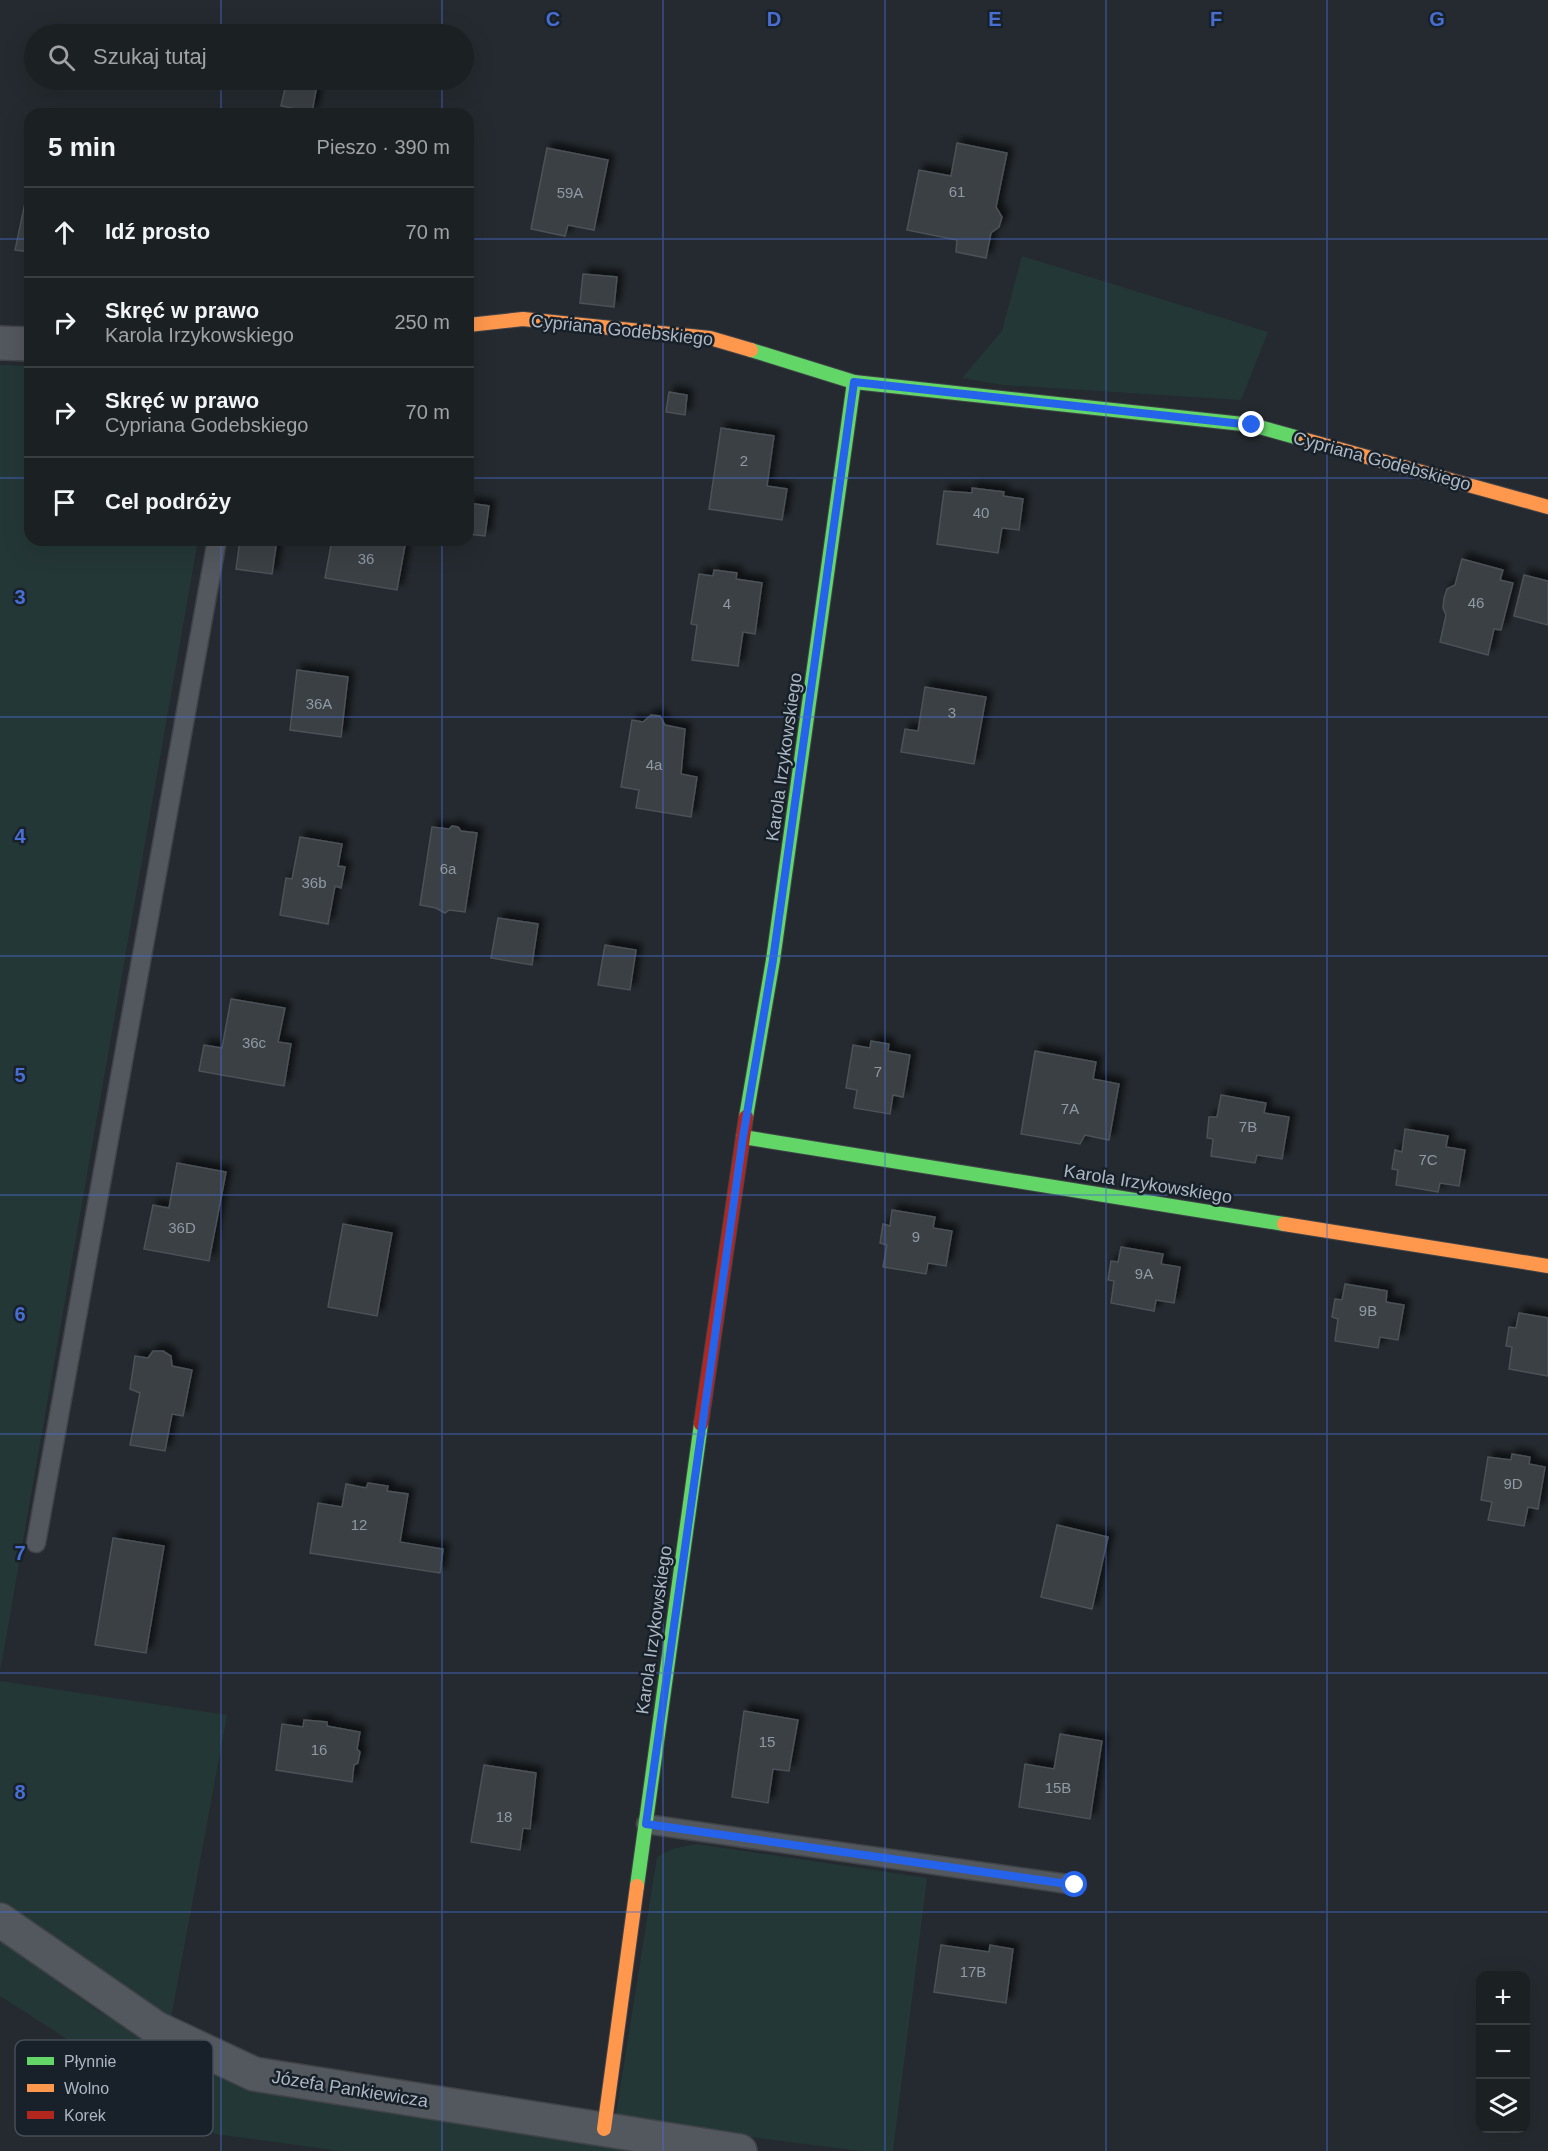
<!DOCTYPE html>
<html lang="pl">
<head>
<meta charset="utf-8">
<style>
  :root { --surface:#1b2023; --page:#282d30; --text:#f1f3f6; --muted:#a0a3a6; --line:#393e41 }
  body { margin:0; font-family:Arial,sans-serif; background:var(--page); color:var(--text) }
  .controls { position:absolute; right:18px; bottom:18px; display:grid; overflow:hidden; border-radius:12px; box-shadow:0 6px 24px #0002 }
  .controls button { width:54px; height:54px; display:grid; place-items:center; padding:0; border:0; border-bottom:2px solid var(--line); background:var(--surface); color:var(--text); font:30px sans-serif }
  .stop { position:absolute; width:18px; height:18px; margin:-14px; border:4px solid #2563eb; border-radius:50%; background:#fff }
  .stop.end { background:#2563eb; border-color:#fff; box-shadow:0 2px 6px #0008 }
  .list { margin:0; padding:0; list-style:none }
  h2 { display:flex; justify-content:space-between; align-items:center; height:78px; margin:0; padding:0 24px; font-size:26px }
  h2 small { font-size:20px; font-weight:400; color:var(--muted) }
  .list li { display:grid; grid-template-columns:39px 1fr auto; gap:18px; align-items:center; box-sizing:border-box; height:90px; padding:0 24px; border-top:2px solid var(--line) }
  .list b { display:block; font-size:22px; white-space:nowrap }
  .list p { margin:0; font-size:20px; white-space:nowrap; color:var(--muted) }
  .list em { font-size:20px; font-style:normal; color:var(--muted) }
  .icon { flex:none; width:33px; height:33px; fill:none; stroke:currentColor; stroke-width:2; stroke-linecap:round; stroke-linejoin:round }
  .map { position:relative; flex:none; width:1548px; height:2151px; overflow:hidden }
  .search { position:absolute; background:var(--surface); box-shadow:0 6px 24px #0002; left:24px; top:24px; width:450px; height:66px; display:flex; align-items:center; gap:15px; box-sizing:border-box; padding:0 21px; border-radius:33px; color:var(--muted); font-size:22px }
  .panel { position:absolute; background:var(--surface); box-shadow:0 6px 24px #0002; left:24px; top:108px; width:450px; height:438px; border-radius:18px }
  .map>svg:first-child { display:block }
</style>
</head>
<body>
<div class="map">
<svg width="1548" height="2151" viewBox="0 0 1548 2151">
  <defs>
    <filter id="shadow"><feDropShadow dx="5.5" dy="-5.5" stdDeviation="3" flood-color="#0009"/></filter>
  </defs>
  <rect width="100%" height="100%" fill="#242a2f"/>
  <g fill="#243737">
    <path d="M 1022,256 L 1268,332 L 1241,400 L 1003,385 L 962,378 L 1002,331 Z"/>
    <path d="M 0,365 L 30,366 L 30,540 L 198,540 L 0,1672 Z"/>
    <path d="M 0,1681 L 227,1715 L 170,2023 L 0,1908 Z"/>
    <path d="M 697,1844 L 927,1878 L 893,2151 L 861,2151 L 615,2120 L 657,1857 L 672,1849 Z"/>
    <path d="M 0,1941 L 100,2012 L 230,2082 L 655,2151 L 341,2151 L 215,2134 L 0,1996 Z"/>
  </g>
  <g fill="#3b3f44" stroke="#4b5258" stroke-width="1.5" filter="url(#shadow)">
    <path d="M 266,80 L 318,80 L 312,112 L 281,106 L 286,84 Z"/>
    <path d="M 957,143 L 1007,153 L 996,207 L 1002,217 L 999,227 L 991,233 L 986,258 L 956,252 L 957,240 L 907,230 L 919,170 L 951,176 Z"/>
    <path d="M 547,148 L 608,160 L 594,230 L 568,225 L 565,236 L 531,229 Z"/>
    <path d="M 26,198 L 30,198 L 30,252 L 15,250 Z"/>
    <path d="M 583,274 L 617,277 L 614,307 L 580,303 Z"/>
    <path d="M 669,392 L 687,395 L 685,415 L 666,412 Z"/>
    <path d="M 721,428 L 774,436 L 767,486 L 787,489 L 782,520 L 709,509 Z"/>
    <path d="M 972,488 L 1004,492 L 1003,496 L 1023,499 L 1019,530 L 1002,528 L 998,553 L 937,544 L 944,491 L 972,493 Z"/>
    <path d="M 468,503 L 489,506 L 485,536 L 468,534 Z"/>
    <path d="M 240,540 L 277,540 L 272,574 L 236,569 Z"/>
    <path d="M 332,540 L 406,540 L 397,590 L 325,578 Z"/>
    <path d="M 1462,559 L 1503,570 L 1500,580 L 1513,583 L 1501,630 L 1494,629 L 1488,655 L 1440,642 L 1446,615 L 1443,608 L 1444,598 L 1447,589 L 1455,585 Z"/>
    <path d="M 714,570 L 737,573 L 736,579 L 762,583 L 755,634 L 743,632 L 738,666 L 692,660 L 697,625 L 691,624 L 699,574 L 713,576 Z"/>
    <path d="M 1524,575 L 1548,581 L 1548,625 L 1514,616 Z"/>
    <path d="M 297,670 L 348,677 L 341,737 L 290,730 Z"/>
    <path d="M 925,687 L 986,697 L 974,764 L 901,752 L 905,729 L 918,731 Z"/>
    <path d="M 651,715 L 660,716 L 665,725 L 685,729 L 681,774 L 697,777 L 691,817 L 636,808 L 639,790 L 621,787 L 632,720 L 643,722 Z"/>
    <path d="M 452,826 L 458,827 L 461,831 L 477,833 L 465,912 L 449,910 L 445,913 L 436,908 L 420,905 L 432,827 L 449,829 Z"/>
    <path d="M 300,837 L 342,844 L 338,866 L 345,867 L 341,888 L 335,886 L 328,924 L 280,915 L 286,878 L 292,879 Z"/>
    <path d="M 498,918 L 538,924 L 532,965 L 491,958 Z"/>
    <path d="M 605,945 L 636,950 L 630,990 L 598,985 Z"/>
    <path d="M 231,999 L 285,1008 L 278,1042 L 291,1044 L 284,1086 L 199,1071 L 204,1045 L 222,1048 Z"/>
    <path d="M 871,1041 L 889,1044 L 888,1051 L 910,1055 L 903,1097 L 893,1095 L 890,1114 L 854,1108 L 857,1090 L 846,1088 L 853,1045 L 870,1048 Z"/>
    <path d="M 1035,1051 L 1096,1062 L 1093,1079 L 1119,1084 L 1109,1140 L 1085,1135 L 1080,1144 L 1021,1134 Z"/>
    <path d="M 1221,1095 L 1266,1103 L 1264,1113 L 1289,1117 L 1282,1159 L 1257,1155 L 1255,1163 L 1211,1156 L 1213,1139 L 1207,1138 L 1209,1117 L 1217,1117 Z"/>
    <path d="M 1405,1129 L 1448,1136 L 1446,1147 L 1465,1150 L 1459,1186 L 1440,1183 L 1438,1192 L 1396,1185 L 1398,1170 L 1392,1169 L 1395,1150 L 1402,1152 Z"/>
    <path d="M 177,1163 L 226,1172 L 209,1261 L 144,1249 L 153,1205 L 169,1208 Z"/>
    <path d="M 892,1210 L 935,1217 L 933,1228 L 952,1231 L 946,1266 L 928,1263 L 926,1274 L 883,1267 L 887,1245 L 880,1243 L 883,1224 L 890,1226 Z"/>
    <path d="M 343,1224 L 392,1233 L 377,1316 L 328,1307 Z"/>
    <path d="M 1121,1247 L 1163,1254 L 1161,1264 L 1180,1267 L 1174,1303 L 1156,1300 L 1154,1311 L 1111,1303 L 1114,1281 L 1108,1280 L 1111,1261 L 1118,1262 Z"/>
    <path d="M 1345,1284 L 1387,1291 L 1386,1302 L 1404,1305 L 1398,1340 L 1380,1337 L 1378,1348 L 1335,1341 L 1338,1319 L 1332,1317 L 1335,1299 L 1342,1300 Z"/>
    <path d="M 1519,1313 L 1548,1318 L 1548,1376 L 1509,1369 L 1512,1347 L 1506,1346 L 1509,1327 L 1516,1328 Z"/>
    <path d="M 153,1351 L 163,1351 L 171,1356 L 172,1366 L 192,1370 L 183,1416 L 172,1414 L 165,1451 L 130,1445 L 140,1393 L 130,1389 L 135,1356 L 148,1358 Z"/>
    <path d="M 1512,1454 L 1530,1457 L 1529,1464 L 1545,1467 L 1538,1509 L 1528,1507 L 1524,1526 L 1488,1520 L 1492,1502 L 1481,1500 L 1488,1457 L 1511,1460 Z"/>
    <path d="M 368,1483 L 388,1486 L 387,1491 L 408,1494 L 400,1542 L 443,1549 L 440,1573 L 310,1553 L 318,1503 L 342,1507 L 346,1484 L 366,1488 Z"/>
    <path d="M 1057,1525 L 1108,1537 L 1092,1609 L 1041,1597 Z"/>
    <path d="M 113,1538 L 164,1546 L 146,1653 L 95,1645 Z"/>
    <path d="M 744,1711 L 798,1720 L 789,1771 L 773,1769 L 768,1803 L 732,1797 Z"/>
    <path d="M 304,1720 L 327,1722 L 327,1726 L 360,1732 L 357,1749 L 360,1752 L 358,1763 L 354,1765 L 352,1782 L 276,1770 L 282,1724 L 303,1727 Z"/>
    <path d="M 1060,1734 L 1102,1741 L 1090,1819 L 1019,1807 L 1025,1764 L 1054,1769 Z"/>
    <path d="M 484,1765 L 536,1773 L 530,1829 L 523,1828 L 520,1850 L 471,1842 Z"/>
    <path d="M 941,1945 L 989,1952 L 990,1945 L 1013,1949 L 1006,2003 L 934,1992 Z"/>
  </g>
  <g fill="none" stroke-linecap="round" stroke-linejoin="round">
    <g stroke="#404449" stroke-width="21">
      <g id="lane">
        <path d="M 36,1543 L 217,540"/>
        <path d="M 646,1824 L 1075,1885"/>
      </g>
    </g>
    <g stroke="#404449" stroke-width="36">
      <g id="street">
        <path d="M 0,343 L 30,344"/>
        <path d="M 0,1920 L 156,2028 L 254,2074 L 740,2151"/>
      </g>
    </g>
    <g stroke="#404449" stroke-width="16">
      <g id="fast">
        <path d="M 751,350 L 854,382 L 1252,425 L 1306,440"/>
        <path d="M 746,1117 L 773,960 L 854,382"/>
        <path d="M 743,1137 L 1284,1224"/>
        <path d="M 637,1886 L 701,1424"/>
      </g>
    </g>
    <g stroke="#404449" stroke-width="16">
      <g id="slow">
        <path d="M 468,325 L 523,319 L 710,338 L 751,350"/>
        <path d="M 1306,440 L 1548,507"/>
        <path d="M 1284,1224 L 1548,1266"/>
        <path d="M 604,2129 L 637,1886"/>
      </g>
    </g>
    <g stroke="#404449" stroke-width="16">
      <path id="jam" d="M 701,1424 L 746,1117"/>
    </g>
    <use href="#lane" stroke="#53585e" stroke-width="18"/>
    <use href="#street" stroke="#53585e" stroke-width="33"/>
    <use href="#fast" stroke="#63d668" stroke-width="14"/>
    <use href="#slow" stroke="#ff974d" stroke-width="14"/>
    <use href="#jam" stroke="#b3261e" stroke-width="14"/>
  </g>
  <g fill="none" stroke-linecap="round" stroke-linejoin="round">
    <path stroke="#2563eb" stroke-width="8" d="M 1075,1885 L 646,1824 L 743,1137 L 773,960 L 854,382 L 1252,425"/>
  </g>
  <path fill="none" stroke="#486ed2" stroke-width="1.5" stroke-opacity="0.55" d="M 221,0 L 221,34M 442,0 L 442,34M 663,0 L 663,2151M 885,0 L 885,2151M 1106,0 L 1106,2151M 1327,0 L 1327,2151M 221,80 L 221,114M 442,80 L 442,114M 0,239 L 30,239M 468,239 L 1548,239M 0,478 L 30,478M 468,478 L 1548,478M 221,540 L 221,2151M 442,540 L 442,2151M 0,717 L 1548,717M 0,956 L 1548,956M 0,1195 L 1548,1195M 0,1434 L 1548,1434M 0,1673 L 1548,1673M 0,1912 L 1548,1912"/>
  <g text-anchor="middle" stroke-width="5" stroke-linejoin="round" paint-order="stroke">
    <g font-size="15" fill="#9099a3">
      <text x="957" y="197">61</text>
      <text x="570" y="198">59A</text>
      <text x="744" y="466">2</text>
      <text x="981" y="518">40</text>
      <text x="366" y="564">36</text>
      <text x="1476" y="608">46</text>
      <text x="727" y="609">4</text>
      <text x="319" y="709">36A</text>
      <text x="952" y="718">3</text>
      <text x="654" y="770">4a</text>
      <text x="448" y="874">6a</text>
      <text x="314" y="888">36b</text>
      <text x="254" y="1048">36c</text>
      <text x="878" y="1077">7</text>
      <text x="1070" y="1114">7A</text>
      <text x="1248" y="1132">7B</text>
      <text x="1428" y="1165">7C</text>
      <text x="182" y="1233">36D</text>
      <text x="916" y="1242">9</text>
      <text x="1144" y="1279">9A</text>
      <text x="1368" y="1316">9B</text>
      <text x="1513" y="1489">9D</text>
      <text x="359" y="1530">12</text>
      <text x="767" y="1747">15</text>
      <text x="319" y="1755">16</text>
      <text x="1058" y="1793">15B</text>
      <text x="504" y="1822">18</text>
      <text x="973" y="1977">17B</text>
    </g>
    <g font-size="18" fill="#acb7c3" stroke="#18212a">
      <text transform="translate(622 330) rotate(6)" y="6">Cypriana Godebskiego</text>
      <text transform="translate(1382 461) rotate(15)" y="6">Cypriana Godebskiego</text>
      <text transform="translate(784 757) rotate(-82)" y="6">Karola Irzykowskiego</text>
      <text transform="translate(1148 1184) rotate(9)" y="6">Karola Irzykowskiego</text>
      <text transform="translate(654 1630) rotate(-82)" y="6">Karola Irzykowskiego</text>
      <text transform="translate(350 2089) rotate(9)" y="6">Józefa Pankiewicza</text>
    </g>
  </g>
  <rect x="15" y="2040" width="198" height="96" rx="9" fill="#18212a" stroke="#444e58" stroke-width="1.5"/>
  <rect x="27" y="2057" width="27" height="8" fill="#63d668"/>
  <rect x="27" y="2084" width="27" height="8" fill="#ff974d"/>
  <rect x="27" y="2111" width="27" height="8" fill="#b3261e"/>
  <g font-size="16" fill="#acb7c3">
    <text x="64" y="2067">Płynnie</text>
    <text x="64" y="2094">Wolno</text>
    <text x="64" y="2121">Korek</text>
  </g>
  <g font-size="20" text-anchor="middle" font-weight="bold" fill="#486ed2" stroke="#18212a" stroke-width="5" stroke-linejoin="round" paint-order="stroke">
    <text x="553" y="26">C</text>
    <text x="774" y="26">D</text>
    <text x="995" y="26">E</text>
    <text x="1216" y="26">F</text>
    <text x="1437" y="26">G</text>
    <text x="20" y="604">3</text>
    <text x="20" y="843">4</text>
    <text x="20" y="1082">5</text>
    <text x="20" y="1321">6</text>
    <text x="20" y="1560">7</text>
    <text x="20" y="1799">8</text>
  </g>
</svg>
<div class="controls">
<button>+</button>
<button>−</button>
<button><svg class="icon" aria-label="layers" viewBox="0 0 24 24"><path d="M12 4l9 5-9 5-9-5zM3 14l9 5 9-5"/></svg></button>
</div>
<div class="stop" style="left:1075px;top:1885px"></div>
<div class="stop end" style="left:1252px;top:425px"></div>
<div class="search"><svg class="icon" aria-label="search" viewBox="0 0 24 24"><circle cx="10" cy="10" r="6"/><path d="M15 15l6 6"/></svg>Szukaj tutaj</div>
<section class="panel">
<h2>5 min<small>Pieszo · 390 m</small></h2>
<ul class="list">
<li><svg class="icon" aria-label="ahead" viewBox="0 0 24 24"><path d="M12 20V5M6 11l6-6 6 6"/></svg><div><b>Idź prosto</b></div><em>70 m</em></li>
<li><svg class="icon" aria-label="right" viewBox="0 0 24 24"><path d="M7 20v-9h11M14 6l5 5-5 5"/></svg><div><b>Skręć w prawo</b><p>Karola Irzykowskiego</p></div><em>250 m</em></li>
<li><svg class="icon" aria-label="right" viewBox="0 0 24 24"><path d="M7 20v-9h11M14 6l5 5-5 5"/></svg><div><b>Skręć w prawo</b><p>Cypriana Godebskiego</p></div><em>70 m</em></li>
<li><svg class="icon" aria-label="arrive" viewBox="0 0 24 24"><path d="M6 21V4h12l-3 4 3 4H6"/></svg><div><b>Cel podróży</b></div></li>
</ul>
</section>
</div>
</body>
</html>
